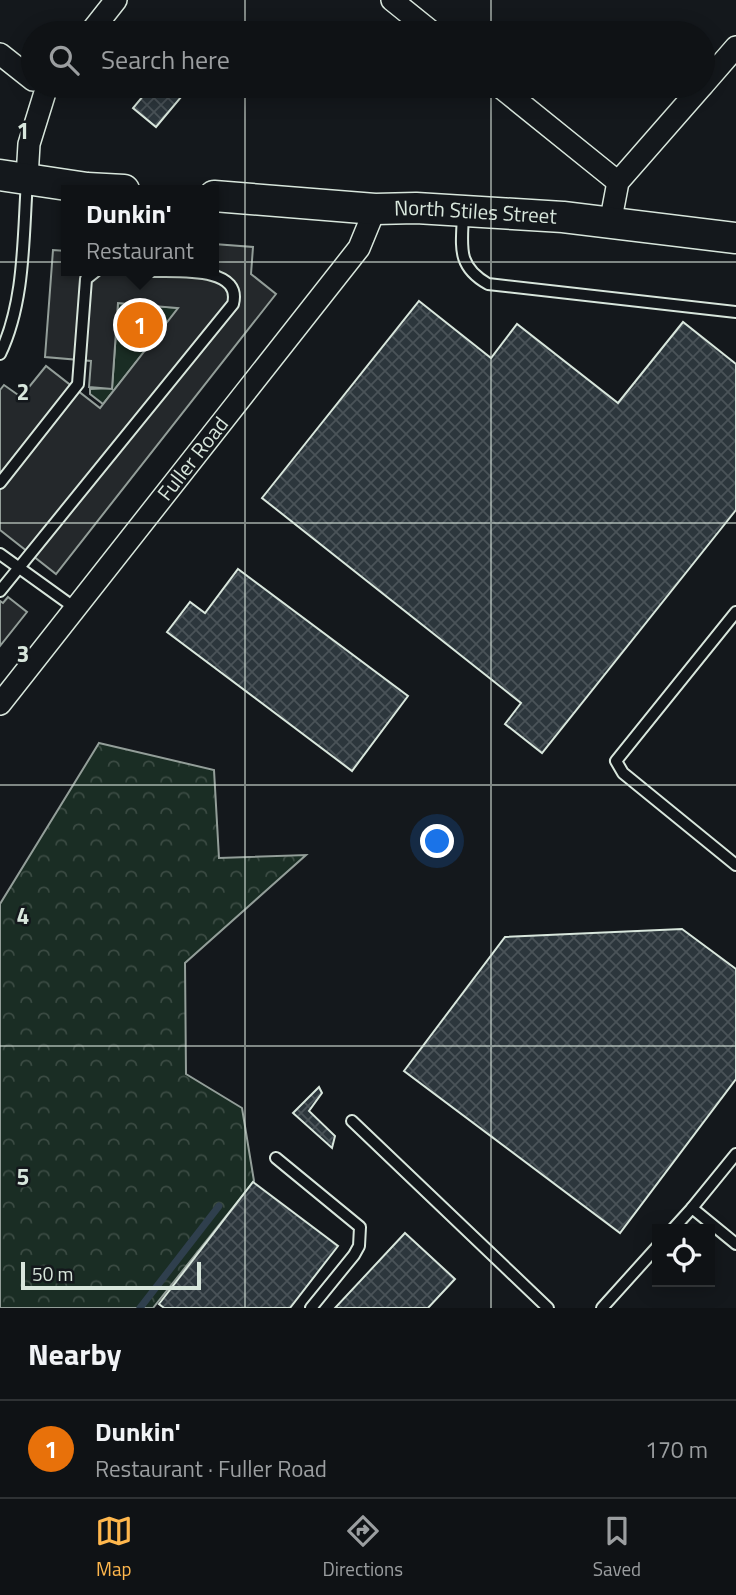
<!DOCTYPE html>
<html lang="en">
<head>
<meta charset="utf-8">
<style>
  :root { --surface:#0f1215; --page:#1d2022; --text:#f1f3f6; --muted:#9b9ea0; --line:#2f3234; --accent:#ffb74d }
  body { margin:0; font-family:"Titillium Web",sans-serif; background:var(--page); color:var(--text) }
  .controls { position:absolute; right:21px; bottom:21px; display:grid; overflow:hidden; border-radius:0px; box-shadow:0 4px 18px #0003 }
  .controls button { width:63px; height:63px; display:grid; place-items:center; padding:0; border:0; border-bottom:2px solid var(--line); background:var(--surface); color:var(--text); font:35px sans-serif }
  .scale { position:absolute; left:21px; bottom:18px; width:180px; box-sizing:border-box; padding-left:7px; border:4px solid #d8e6dc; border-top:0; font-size:19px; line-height:24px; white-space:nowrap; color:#d8e6dc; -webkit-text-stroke:5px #14181c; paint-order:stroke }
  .you { position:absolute; left:438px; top:842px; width:24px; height:24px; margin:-18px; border:5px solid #fff; border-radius:50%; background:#1a73e8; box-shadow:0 0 0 10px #1a73e833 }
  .badge { display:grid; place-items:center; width:46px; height:46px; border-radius:50%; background:var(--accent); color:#fff; font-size:23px; font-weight:700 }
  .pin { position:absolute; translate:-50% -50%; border:4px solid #fff; box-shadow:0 2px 7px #0006 }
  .popup { position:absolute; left:61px; top:185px; width:158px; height:91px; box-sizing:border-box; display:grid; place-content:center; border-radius:0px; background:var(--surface); filter:drop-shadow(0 2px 5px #0005); font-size:23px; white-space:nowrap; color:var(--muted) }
  .popup b { font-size:26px; color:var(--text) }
  .popup::after { content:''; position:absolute; left:50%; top:100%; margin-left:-14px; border:14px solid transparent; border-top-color:var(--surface) }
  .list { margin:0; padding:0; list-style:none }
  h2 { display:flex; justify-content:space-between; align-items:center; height:91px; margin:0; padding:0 28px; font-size:30px }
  h2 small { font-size:23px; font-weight:400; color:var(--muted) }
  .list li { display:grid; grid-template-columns:46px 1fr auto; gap:21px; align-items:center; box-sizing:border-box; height:98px; padding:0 28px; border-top:2px solid var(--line) }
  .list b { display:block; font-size:26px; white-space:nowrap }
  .list p { margin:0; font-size:23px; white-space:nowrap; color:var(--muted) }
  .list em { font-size:23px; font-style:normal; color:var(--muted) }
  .icon { flex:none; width:38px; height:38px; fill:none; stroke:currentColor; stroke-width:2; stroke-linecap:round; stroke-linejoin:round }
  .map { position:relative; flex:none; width:736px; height:1308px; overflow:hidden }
  .search { position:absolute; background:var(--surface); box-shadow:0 4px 18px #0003; left:21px; right:21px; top:21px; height:77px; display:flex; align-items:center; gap:18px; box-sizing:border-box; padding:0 24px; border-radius:38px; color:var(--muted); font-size:26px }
  .sheet { height:189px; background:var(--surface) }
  nav { display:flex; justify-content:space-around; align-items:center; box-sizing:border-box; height:98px; border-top:2px solid var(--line); background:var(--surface); font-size:19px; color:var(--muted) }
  nav a { display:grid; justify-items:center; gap:4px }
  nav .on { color:var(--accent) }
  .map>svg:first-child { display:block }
</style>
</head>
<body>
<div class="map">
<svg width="736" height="1308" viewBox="0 0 736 1308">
  <defs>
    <pattern id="forest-crowns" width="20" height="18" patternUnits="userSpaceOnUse" patternTransform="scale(1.75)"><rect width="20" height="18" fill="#1a2d24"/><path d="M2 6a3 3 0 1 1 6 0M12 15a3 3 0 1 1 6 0" fill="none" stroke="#3b4b43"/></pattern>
    <pattern id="building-cross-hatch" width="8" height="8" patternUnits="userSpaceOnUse" patternTransform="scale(1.75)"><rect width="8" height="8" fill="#2c363c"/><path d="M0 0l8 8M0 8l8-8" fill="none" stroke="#4a5358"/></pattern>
  </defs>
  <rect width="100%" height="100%" fill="#14181c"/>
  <path fill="#1a2d24" stroke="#939e99" stroke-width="2" d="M 118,303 L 179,308 L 103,404 L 90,394 L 90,389 L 112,388 Z"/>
  <path fill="url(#forest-crowns)" stroke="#939e99" stroke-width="2" d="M 99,743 L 214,770 L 219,858 L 306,855 L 185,963 L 186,1074 L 242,1108 L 254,1181 L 153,1308 L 0,1308 L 0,904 Z"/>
  <g fill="#24282b" stroke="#939e99" stroke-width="2">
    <path d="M 214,244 L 253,247 L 251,274 L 276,294 L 56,574 L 0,530 L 0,390 L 4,385 L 21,397 L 46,366 L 100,408 L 178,308 L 118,303 L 112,389 L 89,387 L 91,361 L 45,357 L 53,250 L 66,251 L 66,271 L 214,271 Z"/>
    <path d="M 8,597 L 27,612 L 0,646 L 0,601 L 3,603 Z"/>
  </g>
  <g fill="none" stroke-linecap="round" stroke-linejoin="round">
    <path stroke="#2f3f4d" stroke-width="7" d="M 140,1308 L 219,1206"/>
  </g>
  <g fill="url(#building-cross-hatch)" stroke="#d8e6dc" stroke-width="2">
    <path d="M 145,86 L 170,86 L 182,96 L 156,127 L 133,108 L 144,95 L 140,92 Z"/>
    <path d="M 419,301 L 491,358 L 517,324 L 618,403 L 683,322 L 736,364 L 736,510 L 542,753 L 505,724 L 521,703 L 262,498 Z"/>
    <path d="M 238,569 L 408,696 L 352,771 L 167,632 L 190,602 L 205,613 Z"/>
    <path d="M 682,929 L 736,969 L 736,1079 L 620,1233 L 404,1071 L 505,937 Z"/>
    <path d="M 319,1087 L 322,1093 L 309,1111 L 335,1136 L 332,1148 L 293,1113 Z"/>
    <path d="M 253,1182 L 338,1246 L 290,1308 L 164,1308 L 159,1304 Z"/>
    <path d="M 405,1233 L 455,1279 L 428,1308 L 335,1308 Z"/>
  </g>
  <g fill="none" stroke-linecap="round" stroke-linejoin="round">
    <g stroke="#d8e6dc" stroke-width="14">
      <g id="service">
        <path d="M 463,214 C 462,246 456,266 488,284 L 736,312"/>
        <path d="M 0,354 C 25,302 23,238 27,181"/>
        <path d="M 0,483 L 78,384 L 86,279 L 96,271"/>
        <path d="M 0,554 L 75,608"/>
        <path d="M 0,591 L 233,304 C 243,265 173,272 149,271"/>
        <path d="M 736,612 L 616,761 L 623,773 L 736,865"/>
        <path d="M 352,1121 L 548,1308"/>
        <path d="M 276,1158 L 360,1227 L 359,1246 L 354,1255 L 311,1308"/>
        <path d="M 692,1208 L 736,1154"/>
        <path d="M 673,1229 L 692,1208 L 736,1244"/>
        <path d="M 602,1308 L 657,1247"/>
      </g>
    </g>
    <g stroke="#d8e6dc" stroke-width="24">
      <g id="minor">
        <path d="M 392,0 L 433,33"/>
        <path d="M 90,33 L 116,0"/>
        <path d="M 0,54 L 33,80"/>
        <path d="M 703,85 L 736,47"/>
        <path d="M 499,86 L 618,182"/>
        <path d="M 27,178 L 29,144 L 47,86"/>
        <path d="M 610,224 L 618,182 L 702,86"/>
        <path id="s1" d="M 0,704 L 359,248 L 375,209"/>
      </g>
    </g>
    <g stroke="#d8e6dc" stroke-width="33">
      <g id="secondary">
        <path d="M 0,175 L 87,188 L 124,190"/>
        <path id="s2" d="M 214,196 L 375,209 L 416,208 L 563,217 L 736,238"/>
      </g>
    </g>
    <use href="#service" stroke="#14181c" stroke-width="10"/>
    <use href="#minor" stroke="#14181c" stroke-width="21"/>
    <use href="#secondary" stroke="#14181c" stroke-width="30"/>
  </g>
  <path fill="none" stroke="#d8e6dc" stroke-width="2" stroke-opacity="0.55" d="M 245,0 L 245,33M 491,0 L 491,33M 245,86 L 245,1308M 491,86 L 491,1308M 0,262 L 736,262M 0,523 L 736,523M 0,785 L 736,785M 0,1046 L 736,1046"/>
  <g text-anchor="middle" stroke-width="5" stroke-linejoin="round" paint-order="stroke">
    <g font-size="21" fill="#d8e6dc" stroke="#14181c">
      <text dy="7" stroke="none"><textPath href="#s2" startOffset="262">North Stiles Street</textPath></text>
      <text dy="7" stroke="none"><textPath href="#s1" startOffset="312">Fuller Road</textPath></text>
    </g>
  </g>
  <g font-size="23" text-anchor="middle" font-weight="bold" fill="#d8e6dc" stroke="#14181c" stroke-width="5" stroke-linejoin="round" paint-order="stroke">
    <text x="23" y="139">1</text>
    <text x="23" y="400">2</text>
    <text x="23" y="662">3</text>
    <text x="23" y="924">4</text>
    <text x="23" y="1185">5</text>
  </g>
</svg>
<div class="controls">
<button><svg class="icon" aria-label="locate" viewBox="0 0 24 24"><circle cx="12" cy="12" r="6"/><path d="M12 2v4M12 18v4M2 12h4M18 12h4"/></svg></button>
</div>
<div class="scale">50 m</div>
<div class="you"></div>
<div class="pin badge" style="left:140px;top:325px;background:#e8710a">1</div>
<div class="popup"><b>Dunkin'</b>Restaurant</div>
<div class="search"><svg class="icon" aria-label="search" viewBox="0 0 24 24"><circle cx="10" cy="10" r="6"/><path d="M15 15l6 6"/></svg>Search here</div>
</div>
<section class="sheet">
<h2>Nearby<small></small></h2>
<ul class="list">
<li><span class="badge" style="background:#e8710a">1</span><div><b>Dunkin'</b><p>Restaurant · Fuller Road</p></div><em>170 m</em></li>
</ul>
</section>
<nav>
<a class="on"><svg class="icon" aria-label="map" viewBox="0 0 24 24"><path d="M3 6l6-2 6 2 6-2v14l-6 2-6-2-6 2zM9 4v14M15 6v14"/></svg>Map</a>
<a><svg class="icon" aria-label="directions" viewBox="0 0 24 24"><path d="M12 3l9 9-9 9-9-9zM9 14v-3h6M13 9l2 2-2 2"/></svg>Directions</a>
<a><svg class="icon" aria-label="saved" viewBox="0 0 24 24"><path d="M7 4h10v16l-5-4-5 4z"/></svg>Saved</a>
</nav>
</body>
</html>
